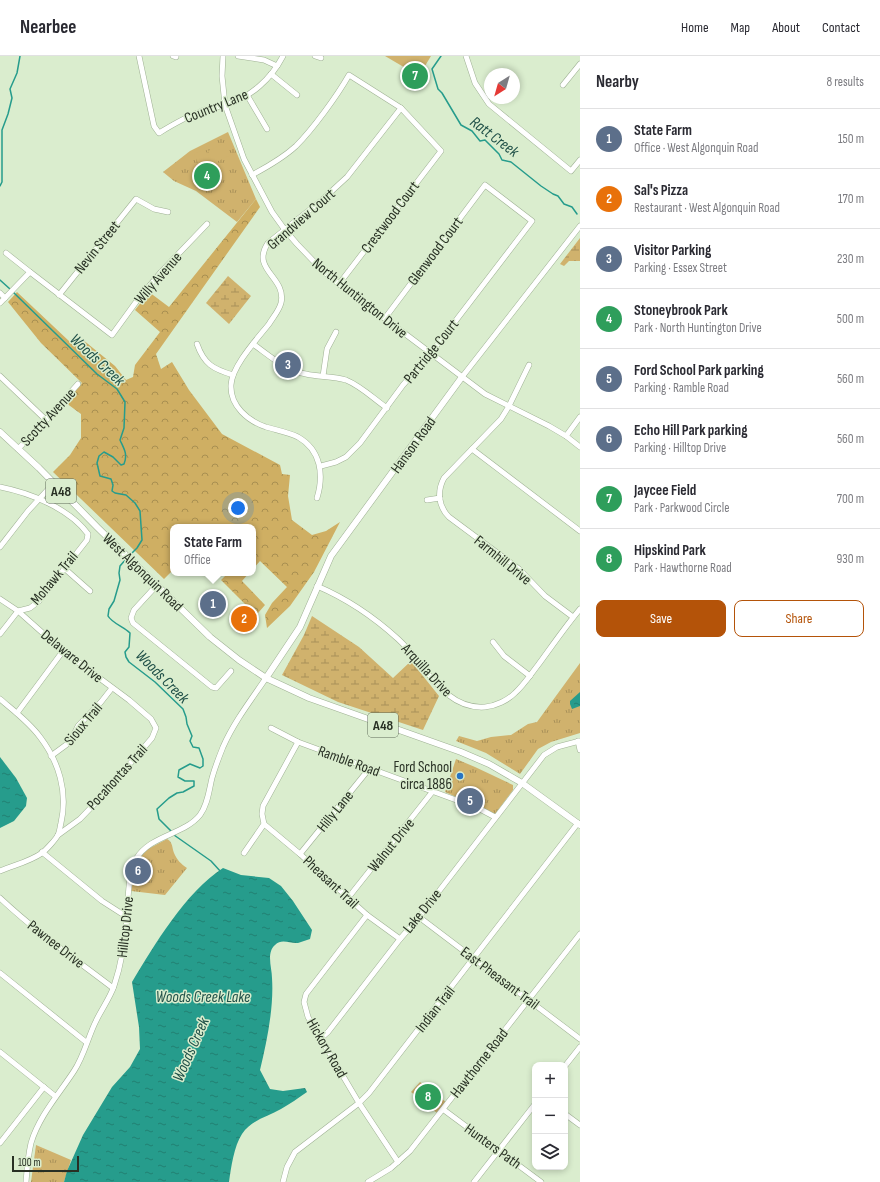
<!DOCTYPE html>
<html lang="en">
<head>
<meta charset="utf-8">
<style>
  :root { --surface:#fff; --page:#f2f2f3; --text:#2b2b33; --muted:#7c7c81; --line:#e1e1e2; --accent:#b45309 }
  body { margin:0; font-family:"Sofia Sans Condensed",sans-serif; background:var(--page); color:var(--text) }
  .controls { position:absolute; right:12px; bottom:12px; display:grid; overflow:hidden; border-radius:8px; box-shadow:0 2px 6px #0003 }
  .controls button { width:36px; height:36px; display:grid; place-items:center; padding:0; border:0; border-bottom:1px solid var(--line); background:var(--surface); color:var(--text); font:20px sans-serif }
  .compass { position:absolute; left:484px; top:12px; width:36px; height:36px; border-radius:50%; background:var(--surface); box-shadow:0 2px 6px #0003; rotate:217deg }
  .scale { position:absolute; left:12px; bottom:10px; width:67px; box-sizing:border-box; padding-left:4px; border:2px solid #283024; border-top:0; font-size:11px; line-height:14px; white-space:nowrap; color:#283024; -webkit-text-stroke:3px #daedce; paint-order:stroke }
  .you { position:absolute; left:238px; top:452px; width:14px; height:14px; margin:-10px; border:3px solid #fff; border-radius:50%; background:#1a73e8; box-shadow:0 0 0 6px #1a73e833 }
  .badge { display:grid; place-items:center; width:26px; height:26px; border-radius:50%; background:var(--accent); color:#fff; font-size:13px; font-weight:700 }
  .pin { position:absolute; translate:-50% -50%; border:2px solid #fff; box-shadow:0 1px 4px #0006 }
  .popup { position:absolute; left:170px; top:468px; width:86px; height:52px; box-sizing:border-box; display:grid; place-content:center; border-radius:8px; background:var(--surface); filter:drop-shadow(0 1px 3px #0005); font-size:13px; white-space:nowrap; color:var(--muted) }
  .popup b { font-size:15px; color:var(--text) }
  .popup::after { content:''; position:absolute; left:50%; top:100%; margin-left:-8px; border:8px solid transparent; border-top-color:var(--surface) }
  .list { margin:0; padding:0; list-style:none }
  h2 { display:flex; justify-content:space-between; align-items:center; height:52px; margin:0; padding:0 16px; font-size:17px }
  h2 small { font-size:13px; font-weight:400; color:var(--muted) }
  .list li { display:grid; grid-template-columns:26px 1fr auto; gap:12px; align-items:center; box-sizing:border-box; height:60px; padding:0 16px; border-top:1px solid var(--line) }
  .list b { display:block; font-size:15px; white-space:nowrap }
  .list p { margin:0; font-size:13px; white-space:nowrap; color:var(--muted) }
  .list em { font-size:13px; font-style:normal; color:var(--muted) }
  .actions { display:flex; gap:8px; padding:12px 16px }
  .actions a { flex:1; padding:9px 0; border:1px solid var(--accent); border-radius:8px; text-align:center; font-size:14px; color:var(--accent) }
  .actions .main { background:var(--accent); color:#fff }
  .icon { flex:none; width:22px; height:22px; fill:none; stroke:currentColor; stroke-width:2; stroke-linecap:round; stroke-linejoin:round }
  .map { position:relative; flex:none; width:580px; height:1126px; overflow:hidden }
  header { display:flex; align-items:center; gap:24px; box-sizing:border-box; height:56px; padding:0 20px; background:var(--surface); border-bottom:1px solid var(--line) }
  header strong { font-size:19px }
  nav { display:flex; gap:22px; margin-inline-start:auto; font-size:14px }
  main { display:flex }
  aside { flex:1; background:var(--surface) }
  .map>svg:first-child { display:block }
</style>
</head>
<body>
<header>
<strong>Nearbee</strong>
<nav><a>Home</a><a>Map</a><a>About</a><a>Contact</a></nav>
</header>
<main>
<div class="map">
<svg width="580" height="1126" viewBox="0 0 580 1126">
  <defs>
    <pattern id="grass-tufts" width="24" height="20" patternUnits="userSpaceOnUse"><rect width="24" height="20" fill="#d0b26d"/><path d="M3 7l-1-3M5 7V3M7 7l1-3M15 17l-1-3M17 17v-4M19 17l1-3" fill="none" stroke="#a99159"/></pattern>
    <pattern id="forest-crowns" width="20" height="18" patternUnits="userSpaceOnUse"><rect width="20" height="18" fill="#cfaf63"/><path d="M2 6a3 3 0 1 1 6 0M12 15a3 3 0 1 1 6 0" fill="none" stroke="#a88f51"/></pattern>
    <pattern id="wetland-marsh" width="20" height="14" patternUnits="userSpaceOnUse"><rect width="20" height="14" fill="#d0b26d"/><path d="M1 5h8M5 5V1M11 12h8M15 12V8" fill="none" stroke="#a99159"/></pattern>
    <pattern id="water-ripples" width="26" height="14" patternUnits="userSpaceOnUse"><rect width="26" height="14" fill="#269c8c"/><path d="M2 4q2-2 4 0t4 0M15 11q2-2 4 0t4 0" fill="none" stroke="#218072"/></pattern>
  </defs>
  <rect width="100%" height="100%" fill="#daedce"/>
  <g fill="url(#grass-tufts)">
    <path d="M 228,76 L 256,143 L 237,166 L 196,135 L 174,125 L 163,116 L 190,95 Z"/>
    <path d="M 580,607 L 580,677 L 551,686 L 538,693 L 520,718 L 486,697 L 456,685 L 459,680 L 477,685 L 491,681 L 511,679 L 528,668 L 537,666 Z"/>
    <path d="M 456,703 L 475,711 L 513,729 L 513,734 L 495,758 L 445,736 Z"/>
    <path d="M 167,783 C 173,786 172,792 174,797 C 177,804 181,808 187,812 L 165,839 L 131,835 L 138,803 L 148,793 Z"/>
    <path d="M 420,1026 L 446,1046 L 437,1057 L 411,1036 Z"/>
    <path d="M 36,1089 L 71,1104 L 64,1126 L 31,1126 Z"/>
  </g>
  <g fill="url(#forest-crowns)">
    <path d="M 256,143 L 260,151 L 156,298 L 161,313 L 172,306 L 189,334 L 222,378 L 280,409 L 282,418 L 290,419 L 288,440 L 292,464 L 312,479 L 326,475 L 340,466 L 314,516 L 290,550 L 267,572 L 265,559 L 272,547 L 287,531 L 260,505 L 253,513 L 253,471 L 173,471 L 173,514 L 164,523 L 53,416 L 70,399 L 81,382 L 81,358 L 66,347 L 82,327 L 41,287 L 8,246 L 17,236 L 70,286 L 77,279 L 115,310 L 126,324 L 133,321 L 135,309 L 160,276 L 135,254 L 149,236 L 169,251 Z"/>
    <path d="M 228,517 L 249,517 L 242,525 L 265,549 L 253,563 L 249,552 L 221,524 Z"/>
  </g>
  <g fill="url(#wetland-marsh)">
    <path d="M 580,182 L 580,205 L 569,205 L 564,210 L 560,208 Z"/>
    <path d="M 228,220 L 251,240 L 229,268 L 206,247 Z"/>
    <path d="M 312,560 L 359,591 L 393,622 L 411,605 L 439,640 L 423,674 L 338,646 L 282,619 L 304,579 Z"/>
  </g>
  <g fill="#d0b26d">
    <path d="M 385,0 L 431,0 L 419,20 Z"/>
    <path d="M 225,87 L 231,99 L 214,107 L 208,95 Z"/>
    <path d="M 205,93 L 211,106 L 200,111 L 194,98 Z"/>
  </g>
  <g fill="url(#water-ripples)">
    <path d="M 580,636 L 580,650 L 572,653 L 570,648 L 570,645 Z"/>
    <path d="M 0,701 L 16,722 L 27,742 L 26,750 L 14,765 L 0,772 Z"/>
    <path d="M 223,812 L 241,819 L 269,822 L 281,830 L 293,845 L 312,874 L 310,883 C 306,884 302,886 298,887 C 290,888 282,882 275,889 C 266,897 272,912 272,922 C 274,951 267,985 260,1014 L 270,1033 L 283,1035 L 305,1032 L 307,1036 C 298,1042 290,1048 281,1053 C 267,1061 251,1064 242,1078 C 234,1090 231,1112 229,1126 L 64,1126 L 67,1115 L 83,1079 L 112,1031 L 130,1011 L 140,993 L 139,971 L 132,926 C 155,888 185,837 223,812 Z"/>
  </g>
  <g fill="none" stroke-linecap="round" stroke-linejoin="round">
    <g stroke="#269c8c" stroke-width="1.5">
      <path d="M 441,0 L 432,13 L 438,33 L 442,37 L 461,69 L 472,75 L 480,85 L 485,84 L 499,98 L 502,104 L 511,106 L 541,130 L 553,138 L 558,140 L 564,148 L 572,151 L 577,158"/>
      <path d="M 0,130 L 2,126 L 2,74 L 8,58 L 12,42 L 10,33 L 17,17 L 20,0"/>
      <path d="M 0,224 L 10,233"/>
      <path d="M 13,236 L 97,318 L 117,333 L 125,346 L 124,372 L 120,384 C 124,393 128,398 124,408 L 121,409 L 113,401 L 104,396 L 99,400 L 97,407 L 100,420 L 111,423 L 113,429 L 112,435 L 115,437 L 126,439 L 135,447 L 140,455 L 142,484 L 137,492 L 129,500"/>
      <path d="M 126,503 L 120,510 L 119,517 L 120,524 L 114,545 L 109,553 L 108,560 C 112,567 124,571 130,577 L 129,591 L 125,596 L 126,601 L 129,606 L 155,626 L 183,653 L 186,661 L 187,668 L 192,680 L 190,685 L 193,691 L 199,692 L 203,703 L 203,710 L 200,712 L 190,708 L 179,714 L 178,721 L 185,725 L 194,725 L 194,730 L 183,736 L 177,737 L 169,742 L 157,753 L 159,763 L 172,776"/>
      <path d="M 174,779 L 211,805 L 221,816"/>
    </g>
    <g stroke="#9fb194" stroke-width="6">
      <g id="minor">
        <path d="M 139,0 L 154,70 L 159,77 C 172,69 185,61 200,56 C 208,52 217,51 226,49 C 251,41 271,23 283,0"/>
        <path d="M 173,0 L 176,1"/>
        <path d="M 223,0 L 222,20 L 225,49 L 244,103 L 272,156 L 285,174 L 297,188 L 322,214 L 339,228 L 485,338 L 549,370 L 566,380 L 580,391"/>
        <path d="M 238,0 L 264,4 L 277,10"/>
        <path d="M 315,0 L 321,2"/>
        <path d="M 466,0 L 475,27 L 489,48 L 571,115 L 580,104"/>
        <path d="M 271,18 L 297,39"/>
        <path d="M 563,29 L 580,8"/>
        <path d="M 247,39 L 267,73"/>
        <path d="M 252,119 C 267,111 283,102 296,90 C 313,73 337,40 349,19 L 401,52 L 441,95 L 339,228"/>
        <path d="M 6,197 L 30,216"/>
        <path d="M 0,237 L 5,242"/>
        <path d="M 59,239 L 136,143 L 154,153 L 168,156"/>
        <path d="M 0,247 L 30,216 L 112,279 L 136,246 L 161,216 L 207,168"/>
        <path d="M 197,288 C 204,308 213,313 233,319"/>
        <path d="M 253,288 C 270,300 286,315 306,318 C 319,321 333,320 346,324 C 361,330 374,343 387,352"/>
        <path d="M 529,309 L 509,350 L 501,363 L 444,422 C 437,435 438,450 449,461 L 519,513 L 545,540 L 573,561"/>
        <path d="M 0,320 L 46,364"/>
        <path d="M 323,320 L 327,293 L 336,276"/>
        <path d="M 462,321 L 580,170"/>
        <path d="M 566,380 L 580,361"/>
        <path d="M 18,393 L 46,364 L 78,328"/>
        <path d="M 472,393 L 580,475"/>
        <path d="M 321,410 L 336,406 L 346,401 L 360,387 L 403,329 L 431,297 L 532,165 L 485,129 L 385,262"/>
        <path d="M 0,431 C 30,437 69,452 88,478 L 87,484 L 39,545 L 30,552 L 18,555 L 0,578"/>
        <path d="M 317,442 C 324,419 321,394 298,381 C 288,376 276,374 266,371 C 248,365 230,350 231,329 C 232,310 257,283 269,268 C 273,261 279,255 281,247 C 287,221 250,214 268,187 L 322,144 L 347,121 L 401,52"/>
        <path d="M 427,444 L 440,442"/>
        <path d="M 0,491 L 28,455 L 54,427"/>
        <path d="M 64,512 L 90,535"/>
        <path d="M 157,529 L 134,554 L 131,562 L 133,567 L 212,631 L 216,632 L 231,615"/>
        <path d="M 317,530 C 345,542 375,562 398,583 C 425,607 443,654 485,651 C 496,650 508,644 515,637 C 524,629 531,618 538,609 C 552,590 565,571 580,553"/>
        <path d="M 0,543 L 18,555 L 63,595 L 129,644 L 151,663 L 156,672 L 152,682 L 103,739 L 80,763 L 58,779"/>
        <path d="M 493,586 L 504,600 L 530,620"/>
        <path d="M 0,643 C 14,655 29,666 40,681 C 59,706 68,736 61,767 C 60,770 60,775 58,779 C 56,783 46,794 42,797 C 29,806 14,809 0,815"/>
        <path d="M 17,657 L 63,595"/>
        <path d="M 271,672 L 298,686 L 478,752 L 495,761"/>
        <path d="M 578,685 L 580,694"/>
        <path d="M 51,700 L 70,686 L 78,670 L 101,646 L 112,632"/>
        <path d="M 264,768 L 300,798 L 367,859 L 400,883"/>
        <path d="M 42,796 L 102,845 L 127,861"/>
        <path d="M 244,797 L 264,768 L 262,758 L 263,750 L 298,686"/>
        <path d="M 300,798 L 369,713"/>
        <path d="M 0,842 C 35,875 75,903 113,932"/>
        <path d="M 348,842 L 433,735"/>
        <path d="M 367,859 L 306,938 L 304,946 L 308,961 L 359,1047 L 398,1106"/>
        <path d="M 419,861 L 580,983"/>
        <path d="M 0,917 L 86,986"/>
        <path d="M 321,982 L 328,976 L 400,883 L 419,861 L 544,699 L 557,691 L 580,685"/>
        <path d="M 0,996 L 55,1040"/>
        <path d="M 565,1010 L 580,991"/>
        <path d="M 444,1054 L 541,1126"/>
        <path d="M 565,1058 L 580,1069"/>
        <path d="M 0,1087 L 44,1031"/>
        <path d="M 26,1126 C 27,1113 28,1100 31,1087 C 39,1060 59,1038 74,1015 C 84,1000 88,981 96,965 C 101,954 110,942 114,930 C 122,906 124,888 127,862 C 128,845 128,818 136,803 C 150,779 184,779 200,759 C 208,748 209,734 212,722 C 215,711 219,701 223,691 C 234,666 251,644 266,622"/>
        <path d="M 283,1126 L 287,1111 L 295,1096 L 359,1047 L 369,1037 L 578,767"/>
        <path d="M 368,1126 L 391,1112 L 410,1095 L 580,878"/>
        <path d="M 474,1126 L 535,1048"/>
      </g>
    </g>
    <g stroke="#9fb194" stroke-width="7">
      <g id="major">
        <path d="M 0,376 L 39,412 L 98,472 L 210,581 L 239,604 L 266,622 L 309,642 L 461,696 L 489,708 L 522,727 L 580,769"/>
        <path d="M 266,622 L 300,571 L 331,500 L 462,321"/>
      </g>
    </g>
    <use href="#minor" stroke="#fff" stroke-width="5"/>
    <use href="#major" stroke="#fff" stroke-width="6"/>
  </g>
  <circle fill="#2874c3" stroke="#daedce" stroke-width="1.5" cx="460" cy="720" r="4"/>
  <g text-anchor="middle" stroke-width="3" stroke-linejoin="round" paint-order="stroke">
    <g fill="#daedce" stroke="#5d6957" stroke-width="1">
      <rect x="46" y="423" width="30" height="24" rx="3"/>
      <rect x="368" y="657" width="30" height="24" rx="3"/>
    </g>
    <g font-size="14" font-weight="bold" fill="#283024">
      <text x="61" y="440">A48</text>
      <text x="383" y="674">A48</text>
    </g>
    <g font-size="15" fill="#283024" stroke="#daedce">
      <text transform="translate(216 50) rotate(-22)" y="5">Country Lane</text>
      <text transform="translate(390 161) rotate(-53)" y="5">Crestwood Court</text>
      <text transform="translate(301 163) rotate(-41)" y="5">Grandview Court</text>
      <text transform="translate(97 191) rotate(-51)" y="5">Nevin Street</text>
      <text transform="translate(435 195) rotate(-53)" y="5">Glenwood Court</text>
      <text transform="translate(158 222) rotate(-49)" y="5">Willy Avenue</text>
      <text transform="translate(360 242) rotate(39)" y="5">North Huntington Drive</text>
      <text transform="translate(431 295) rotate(-51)" y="5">Partridge Court</text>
      <text transform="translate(48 361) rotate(-47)" y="5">Scotty Avenue</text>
      <text transform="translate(413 389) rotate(-54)" y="5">Hanson Road</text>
      <text transform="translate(503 504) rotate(39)" y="5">Farmhill Drive</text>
      <text transform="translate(143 516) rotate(44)" y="5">West Algonquin Road</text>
      <text transform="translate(54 522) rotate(-50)" y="5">Mohawk Trail</text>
      <text transform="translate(72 600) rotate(39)" y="5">Delaware Drive</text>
      <text transform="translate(427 614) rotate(47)" y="5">Arquilla Drive</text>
      <text transform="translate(83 668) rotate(-50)" y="5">Sioux Trail</text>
      <text transform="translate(349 705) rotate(20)" y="5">Ramble Road</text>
      <text transform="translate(117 721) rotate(-48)" y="5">Pocahontas Trail</text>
      <text transform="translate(335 755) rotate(-51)" y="5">Hilly Lane</text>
      <text transform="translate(391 789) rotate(-51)" y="5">Walnut Drive</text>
      <text transform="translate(331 826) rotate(43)" y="5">Pheasant Trail</text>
      <text transform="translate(422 855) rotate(-51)" y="5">Lake Drive</text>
      <text transform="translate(125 871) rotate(-84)" y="5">Hilltop Drive</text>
      <text transform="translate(56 888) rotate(38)" y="5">Pawnee Drive</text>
      <text transform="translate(500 922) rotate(37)" y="5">East Pheasant Trail</text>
      <text transform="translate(435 953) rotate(-52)" y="5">Indian Trail</text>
      <text transform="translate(327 992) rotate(60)" y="5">Hickory Road</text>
      <text transform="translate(479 1007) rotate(-52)" y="5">Hawthorne Road</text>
      <text transform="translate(493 1090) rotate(36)" y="5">Hunters Path</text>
    </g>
    <g font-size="15" fill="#283024" stroke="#daedce" text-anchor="end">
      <text x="452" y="716">Ford School<tspan x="452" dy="17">circa 1886</tspan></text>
    </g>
    <g font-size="16" font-style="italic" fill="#205048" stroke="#daedce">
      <text transform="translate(495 80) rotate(37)" y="6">Ratt Creek</text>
      <text transform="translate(98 303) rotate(43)" y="6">Woods Creek</text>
      <text transform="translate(163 620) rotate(45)" y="6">Woods Creek</text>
      <text x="203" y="946">Woods Creek Lake</text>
      <text transform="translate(190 993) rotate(-66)" y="6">Woods Creek</text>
    </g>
  </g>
</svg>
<div class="controls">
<button>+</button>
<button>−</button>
<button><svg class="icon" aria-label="layers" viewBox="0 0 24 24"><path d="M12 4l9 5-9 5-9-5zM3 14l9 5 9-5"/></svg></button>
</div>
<svg class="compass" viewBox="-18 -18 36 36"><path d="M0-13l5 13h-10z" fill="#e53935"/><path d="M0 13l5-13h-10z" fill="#7c7c81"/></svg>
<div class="scale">100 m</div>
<div class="you"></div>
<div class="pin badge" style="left:213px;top:548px;background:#5c6f8a">1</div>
<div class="popup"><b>State Farm</b>Office</div>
<div class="pin badge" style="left:244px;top:563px;background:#e8710a">2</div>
<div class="pin badge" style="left:288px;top:309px;background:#5c6f8a">3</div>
<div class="pin badge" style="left:207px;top:120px;background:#2e9e5b">4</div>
<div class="pin badge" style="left:470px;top:745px;background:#5c6f8a">5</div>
<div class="pin badge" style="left:138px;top:815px;background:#5c6f8a">6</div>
<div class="pin badge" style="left:415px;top:20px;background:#2e9e5b">7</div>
<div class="pin badge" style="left:428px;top:1041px;background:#2e9e5b">8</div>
</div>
<aside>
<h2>Nearby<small>8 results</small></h2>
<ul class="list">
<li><span class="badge" style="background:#5c6f8a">1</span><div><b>State Farm</b><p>Office · West Algonquin Road</p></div><em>150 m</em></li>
<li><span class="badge" style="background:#e8710a">2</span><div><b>Sal's Pizza</b><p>Restaurant · West Algonquin Road</p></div><em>170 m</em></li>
<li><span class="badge" style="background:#5c6f8a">3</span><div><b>Visitor Parking</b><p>Parking · Essex Street</p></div><em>230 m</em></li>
<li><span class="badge" style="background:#2e9e5b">4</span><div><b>Stoneybrook Park</b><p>Park · North Huntington Drive</p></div><em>500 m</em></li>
<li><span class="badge" style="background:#5c6f8a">5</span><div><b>Ford School Park parking</b><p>Parking · Ramble Road</p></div><em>560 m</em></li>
<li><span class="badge" style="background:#5c6f8a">6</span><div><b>Echo Hill Park parking</b><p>Parking · Hilltop Drive</p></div><em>560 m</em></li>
<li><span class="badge" style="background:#2e9e5b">7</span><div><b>Jaycee Field</b><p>Park · Parkwood Circle</p></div><em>700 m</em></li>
<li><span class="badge" style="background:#2e9e5b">8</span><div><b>Hipskind Park</b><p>Park · Hawthorne Road</p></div><em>930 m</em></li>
</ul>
<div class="actions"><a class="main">Save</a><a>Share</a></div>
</aside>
</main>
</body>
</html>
